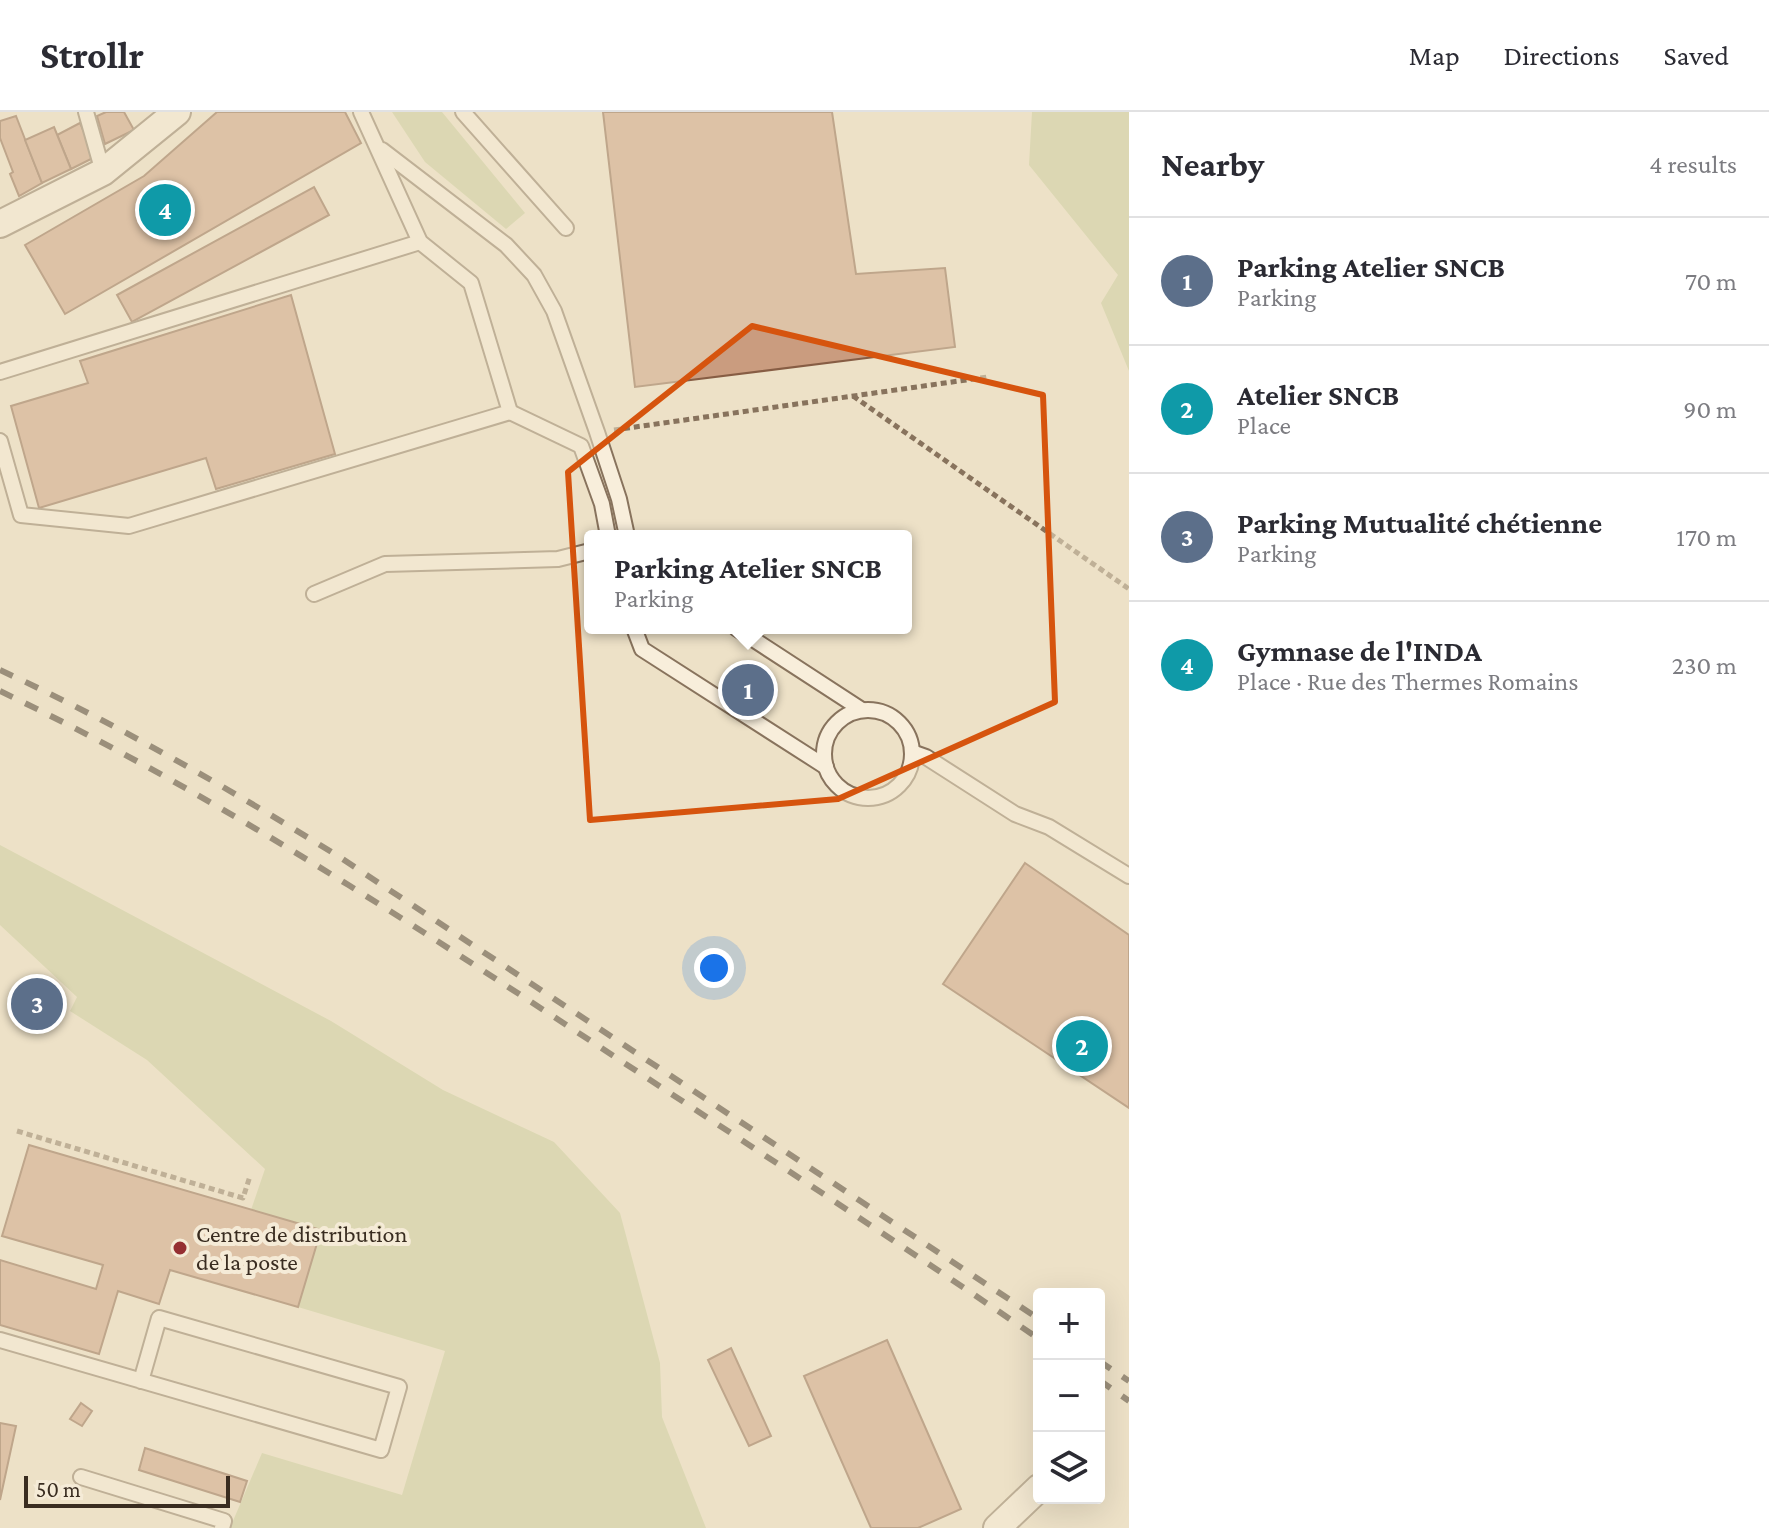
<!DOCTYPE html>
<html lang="en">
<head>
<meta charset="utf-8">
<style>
  :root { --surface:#fff; --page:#f2f2f3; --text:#2b2b33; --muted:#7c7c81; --line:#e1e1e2; --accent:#952f32 }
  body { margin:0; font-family:"Crimson Pro",serif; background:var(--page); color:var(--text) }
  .controls { position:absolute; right:24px; bottom:24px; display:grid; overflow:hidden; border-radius:8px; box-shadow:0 8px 32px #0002 }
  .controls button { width:72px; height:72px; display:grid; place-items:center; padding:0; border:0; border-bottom:2px solid var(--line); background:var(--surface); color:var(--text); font:40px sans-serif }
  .scale { position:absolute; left:24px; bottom:20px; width:206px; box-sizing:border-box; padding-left:8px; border:4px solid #392c20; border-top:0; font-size:22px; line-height:28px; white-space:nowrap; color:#392c20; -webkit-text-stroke:6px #f5ebd7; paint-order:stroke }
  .you { position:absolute; left:714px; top:856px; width:28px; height:28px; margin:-20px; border:6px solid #fff; border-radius:50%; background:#1a73e8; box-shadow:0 0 0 12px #1a73e833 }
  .badge { display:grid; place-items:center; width:52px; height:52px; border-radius:50%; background:var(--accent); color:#fff; font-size:26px; font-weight:700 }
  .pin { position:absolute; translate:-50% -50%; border:4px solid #fff; box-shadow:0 2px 8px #0006 }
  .popup { position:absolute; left:584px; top:418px; width:328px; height:104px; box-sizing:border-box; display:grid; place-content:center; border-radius:8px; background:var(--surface); filter:drop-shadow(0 2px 6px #0005); font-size:26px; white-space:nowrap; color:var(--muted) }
  .popup b { font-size:30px; color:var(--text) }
  .popup::after { content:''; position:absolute; left:50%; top:100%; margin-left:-16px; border:16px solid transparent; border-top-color:var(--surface) }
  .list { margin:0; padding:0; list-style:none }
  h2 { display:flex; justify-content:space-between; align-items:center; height:104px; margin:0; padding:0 32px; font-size:34px }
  h2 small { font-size:26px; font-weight:400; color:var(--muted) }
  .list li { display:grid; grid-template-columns:52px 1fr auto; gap:24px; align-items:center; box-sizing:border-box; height:128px; padding:0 32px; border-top:2px solid var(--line) }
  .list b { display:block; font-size:30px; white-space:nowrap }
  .list p { margin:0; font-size:26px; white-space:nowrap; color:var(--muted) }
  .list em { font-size:26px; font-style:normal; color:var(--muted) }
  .icon { flex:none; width:44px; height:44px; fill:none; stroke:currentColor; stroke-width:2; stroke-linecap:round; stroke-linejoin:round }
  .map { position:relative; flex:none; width:1129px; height:1416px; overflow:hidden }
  header { display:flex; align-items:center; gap:48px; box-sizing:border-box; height:112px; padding:0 40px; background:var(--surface); border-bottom:2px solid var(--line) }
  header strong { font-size:38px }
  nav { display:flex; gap:44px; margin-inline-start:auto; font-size:28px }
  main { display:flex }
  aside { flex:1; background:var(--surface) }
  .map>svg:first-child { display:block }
</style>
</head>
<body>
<header>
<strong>Strollr</strong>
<nav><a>Map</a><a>Directions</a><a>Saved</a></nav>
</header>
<main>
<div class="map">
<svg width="1129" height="1416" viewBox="0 0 1129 1416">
  <rect width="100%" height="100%" fill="#ede1c7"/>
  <g fill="#c7cb9b">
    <path d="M 392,0 L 442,0 L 525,101 L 506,117 L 425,50 Z"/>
    <path d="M 1032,0 L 1129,0 L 1129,259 L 1101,191 L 1118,163 L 1029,53 Z"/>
    <path d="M 0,733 L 331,909 L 443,978 L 554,1030 L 620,1101 L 660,1251 L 662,1305 L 706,1416 L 230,1416 L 262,1341 L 402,1383 L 445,1239 L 298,1195 L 320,1118 L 251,1098 L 265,1057 L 147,948 L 70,899 L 77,885 L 0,813 Z"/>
  </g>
  <g fill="#ca9c7f" stroke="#875d44" stroke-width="2">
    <path d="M 106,0 L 124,0 L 134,18 L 105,32 L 97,4 Z"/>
    <path d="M 217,0 L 345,0 L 361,31 L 65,202 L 25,133 L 144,64 Z"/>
    <path d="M 603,0 L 832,0 L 856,162 L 945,156 L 955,235 L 635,275 Z"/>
    <path d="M 16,4 L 42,71 L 19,84 L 10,62 L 13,60 L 0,26 L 0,9 Z"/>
    <path d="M 80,11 L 95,45 L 71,57 L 57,23 Z"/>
    <path d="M 54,15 L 71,57 L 42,71 L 25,28 Z"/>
    <path d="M 314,75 L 329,103 L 132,210 L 117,183 Z"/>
    <path d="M 291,183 L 335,342 L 216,377 L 206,346 L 39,396 L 11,294 L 88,271 L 80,249 Z"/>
    <path d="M 1025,751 L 1129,823 L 1129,996 L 943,872 Z"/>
    <path d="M 29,1033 L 321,1118 L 298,1195 L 170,1158 L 159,1192 L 118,1179 L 99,1242 L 0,1213 L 0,1148 L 96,1177 L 103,1153 L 2,1124 Z"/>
    <path d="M 887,1228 L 961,1397 L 918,1416 L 871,1416 L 804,1264 Z"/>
    <path d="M 731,1236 L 771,1324 L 749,1334 L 708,1248 Z"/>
    <path d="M 81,1291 L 92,1299 L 82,1314 L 70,1307 Z"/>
    <path d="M 0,1311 L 16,1314 L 0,1388 Z"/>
    <path d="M 145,1336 L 247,1369 L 240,1390 L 139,1358 Z"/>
  </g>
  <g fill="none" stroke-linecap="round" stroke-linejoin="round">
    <g stroke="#88735d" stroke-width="18">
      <g id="service">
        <path d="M 86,0 L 103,60"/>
        <path d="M 463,0 L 566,116"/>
        <path d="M 382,38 L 506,133 L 534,163 L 554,199 L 597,320 L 619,387 L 627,424"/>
        <path d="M 0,260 L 420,130"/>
        <path d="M 510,300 L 581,334 L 602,392 L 608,424"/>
        <path d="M 0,329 L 21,403 L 129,414 L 510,300 L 471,171 L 420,130 L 361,0"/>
        <path d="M 314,482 L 385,452 L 558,447 L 590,439"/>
        <path d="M 634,516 L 642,537 L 826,655"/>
        <path d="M 736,516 L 862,598"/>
        <circle cx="868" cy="642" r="44"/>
        <path d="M 912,640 L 926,645 L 1015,702 L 1049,715 L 1129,764"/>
        <path d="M 0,1228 L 381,1338 L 399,1275 L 159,1206 L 141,1269"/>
        <path d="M 81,1365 L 224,1409 L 222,1416"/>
      </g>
    </g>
    <g stroke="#88735d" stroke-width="30">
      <g id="minor">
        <path d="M 0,112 L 103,60 L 177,0"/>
        <path d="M 997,1416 L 1039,1376"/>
      </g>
    </g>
    <g stroke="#88735d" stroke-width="5" stroke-dasharray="6 4" stroke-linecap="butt">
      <path d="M 853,284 L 1129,477"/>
      <path d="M 614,318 L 987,265"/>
      <path d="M 17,1019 L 243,1086 L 250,1064"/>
    </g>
    <use href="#service" stroke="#f8eedb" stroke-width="14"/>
    <use href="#minor" stroke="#f8eedb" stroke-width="26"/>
    <g stroke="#392c20" stroke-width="6" stroke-dasharray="14 14" stroke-linecap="butt">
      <path d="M 0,558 C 117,612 228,676 338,744 L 1039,1207"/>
      <path d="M 0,579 C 211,680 408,809 603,937 C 749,1033 895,1128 1039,1227"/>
      <path d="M 1099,1249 L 1129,1269"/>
      <path d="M 1099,1268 L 1129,1289"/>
    </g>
  </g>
  <path d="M0 0H1129V1416H0ZM 752,214 L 1043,283 L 1055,590 L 838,687 L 590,708 L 568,360 Z" fill="#ede1c7" fill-opacity=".55" fill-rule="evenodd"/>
  <path fill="none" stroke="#d6540e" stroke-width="6" stroke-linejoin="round" d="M 752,214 L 1043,283 L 1055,590 L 838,687 L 590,708 L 568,360 Z"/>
  <circle fill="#952f32" stroke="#f5ebd7" stroke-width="3" cx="180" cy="1136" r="8"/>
  <g text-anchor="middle" stroke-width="8" stroke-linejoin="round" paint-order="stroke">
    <g font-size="24" fill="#392c20" stroke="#f5ebd7" text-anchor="start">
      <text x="196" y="1130">Centre de distribution<tspan x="196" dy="28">de la poste</tspan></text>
    </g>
  </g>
</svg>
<div class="controls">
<button>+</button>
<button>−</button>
<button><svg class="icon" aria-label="layers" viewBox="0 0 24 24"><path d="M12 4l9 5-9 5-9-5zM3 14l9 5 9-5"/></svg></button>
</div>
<div class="scale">50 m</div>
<div class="you"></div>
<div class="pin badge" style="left:748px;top:578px;background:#5c6f8a">1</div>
<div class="popup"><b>Parking Atelier SNCB</b>Parking</div>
<div class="pin badge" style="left:1082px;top:934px;background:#0f9aa8">2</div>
<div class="pin badge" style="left:37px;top:892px;background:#5c6f8a">3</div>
<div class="pin badge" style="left:165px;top:98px;background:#0f9aa8">4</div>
</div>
<aside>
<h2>Nearby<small>4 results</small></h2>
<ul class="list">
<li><span class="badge" style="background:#5c6f8a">1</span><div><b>Parking Atelier SNCB</b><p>Parking</p></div><em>70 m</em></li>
<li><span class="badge" style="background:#0f9aa8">2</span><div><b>Atelier SNCB</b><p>Place</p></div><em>90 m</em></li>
<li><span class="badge" style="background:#5c6f8a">3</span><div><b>Parking Mutualité chétienne</b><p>Parking</p></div><em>170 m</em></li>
<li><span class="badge" style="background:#0f9aa8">4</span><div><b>Gymnase de l'INDA</b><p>Place · Rue des Thermes Romains</p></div><em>230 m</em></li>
</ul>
</aside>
</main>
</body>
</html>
